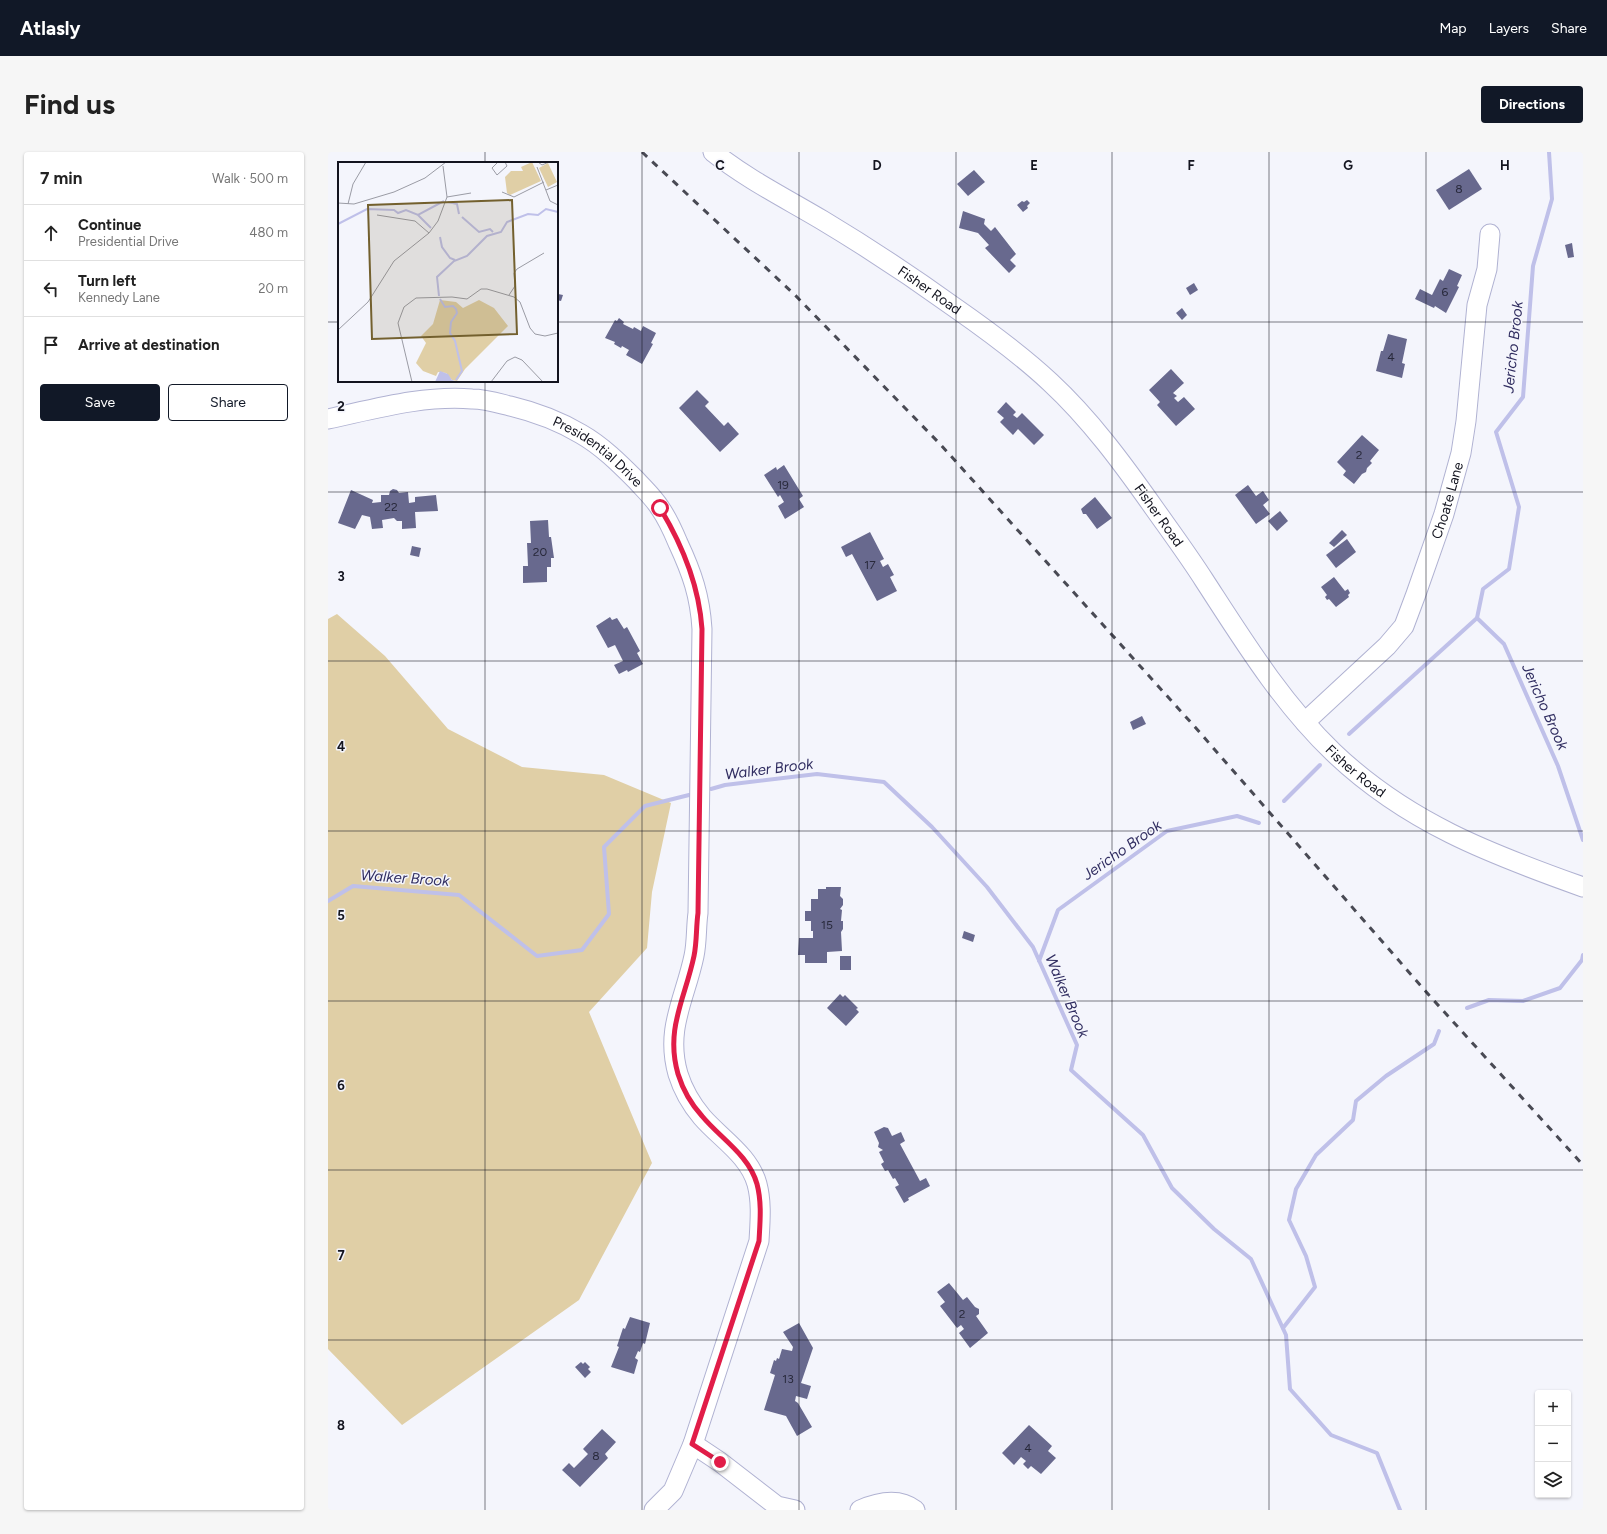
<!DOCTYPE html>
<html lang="en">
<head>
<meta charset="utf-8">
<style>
  :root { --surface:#fff; --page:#f6f6f6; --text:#222; --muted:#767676; --line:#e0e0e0; --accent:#111827 }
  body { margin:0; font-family:Figtree,sans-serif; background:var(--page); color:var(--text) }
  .controls { position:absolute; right:12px; bottom:12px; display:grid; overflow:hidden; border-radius:4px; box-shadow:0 1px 3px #0004 }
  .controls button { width:36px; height:36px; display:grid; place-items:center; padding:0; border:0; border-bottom:1px solid var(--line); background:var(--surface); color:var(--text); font:20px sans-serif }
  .stop { position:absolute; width:12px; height:12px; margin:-9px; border:3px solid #e11d48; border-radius:50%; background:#fff }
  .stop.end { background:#e11d48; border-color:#fff; box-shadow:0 1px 4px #0008 }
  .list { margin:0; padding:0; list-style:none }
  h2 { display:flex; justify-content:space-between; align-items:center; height:52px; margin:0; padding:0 16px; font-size:17px }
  h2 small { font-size:13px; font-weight:400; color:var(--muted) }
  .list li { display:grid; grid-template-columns:26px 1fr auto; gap:12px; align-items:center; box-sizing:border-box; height:56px; padding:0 16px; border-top:1px solid var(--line) }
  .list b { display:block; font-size:15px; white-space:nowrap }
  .list p { margin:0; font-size:13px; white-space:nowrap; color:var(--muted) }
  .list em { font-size:13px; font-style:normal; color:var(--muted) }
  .actions { display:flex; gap:8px; padding:12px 16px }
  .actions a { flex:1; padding:9px 0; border:1px solid var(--accent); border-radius:4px; text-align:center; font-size:14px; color:var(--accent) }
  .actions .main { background:var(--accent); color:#fff }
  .icon { flex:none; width:22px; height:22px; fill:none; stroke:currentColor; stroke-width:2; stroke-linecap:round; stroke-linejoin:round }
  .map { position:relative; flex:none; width:1255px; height:1358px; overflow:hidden; border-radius:4px }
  header { display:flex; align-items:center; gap:24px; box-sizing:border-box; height:56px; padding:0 20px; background:var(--accent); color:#fff }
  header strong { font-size:19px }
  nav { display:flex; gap:22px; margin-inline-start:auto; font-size:14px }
  .intro { display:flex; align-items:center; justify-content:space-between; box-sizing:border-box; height:96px; padding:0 24px }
  h1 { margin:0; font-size:28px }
  .button { padding:10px 18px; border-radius:4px; background:var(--accent); color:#fff; font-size:14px; font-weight:700 }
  main { display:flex; gap:24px; padding:0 24px }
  aside { flex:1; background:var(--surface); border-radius:4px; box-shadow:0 1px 3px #0004 }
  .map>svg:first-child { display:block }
</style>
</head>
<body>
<header>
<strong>Atlasly</strong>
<nav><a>Map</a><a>Layers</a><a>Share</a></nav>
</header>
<div class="intro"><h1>Find us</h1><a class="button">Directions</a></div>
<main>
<aside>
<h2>7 min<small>Walk · 500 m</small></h2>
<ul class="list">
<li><svg class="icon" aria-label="ahead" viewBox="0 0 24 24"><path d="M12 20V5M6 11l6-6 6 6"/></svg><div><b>Continue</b><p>Presidential Drive</p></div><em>480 m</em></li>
<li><svg class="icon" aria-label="left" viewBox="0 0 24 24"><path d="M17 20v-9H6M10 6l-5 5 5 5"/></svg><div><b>Turn left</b><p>Kennedy Lane</p></div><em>20 m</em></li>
<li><svg class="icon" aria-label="arrive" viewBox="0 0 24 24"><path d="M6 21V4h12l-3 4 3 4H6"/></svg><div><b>Arrive at destination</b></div></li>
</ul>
<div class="actions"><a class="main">Save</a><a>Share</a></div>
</aside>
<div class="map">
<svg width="1255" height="1358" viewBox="0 0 1255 1358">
  <rect width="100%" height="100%" fill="#f4f5fc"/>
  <path fill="#e0cfa6" d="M 9,462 L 57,504 L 120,577 L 194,615 L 276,623 L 343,651 L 324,740 L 319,796 L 261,860 L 324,1011 L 251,1148 L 74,1273 L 0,1197 L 0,467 Z"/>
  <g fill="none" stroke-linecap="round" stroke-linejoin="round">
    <g stroke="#bfc0e9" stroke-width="4">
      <path d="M 1221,0 L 1224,47 L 1205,114 L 1195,245 L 1168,280 L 1191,355 L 1181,417 L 1155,437 L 1149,466 L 1176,492 L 1230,614 L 1255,688"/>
      <path d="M 1021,582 L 1149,466"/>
      <path d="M 383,637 L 397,633 L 489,622 L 556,630 L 604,675 L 659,735 L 705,795 L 749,893 L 743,918 L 815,983 L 844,1036 L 886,1077 L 923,1107 L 958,1183 L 962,1237 L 1003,1283 L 1049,1301 L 1072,1358"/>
      <path d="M 956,649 L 992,613"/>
      <path d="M 0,749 L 25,734 L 131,743 L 209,804 L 254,798 L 281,762 L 276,695 L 317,654 L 361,643"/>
      <path d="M 711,809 L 730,758 L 839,679 L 909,664 L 931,671"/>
      <path d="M 1139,856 L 1161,848 L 1195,849 L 1232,836 L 1254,808 L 1255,803"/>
      <path d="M 955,1176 L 987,1135 L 978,1104 L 961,1068 L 968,1037 L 988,1003 L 1025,968 L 1028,949 L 1058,924 L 1106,892 L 1111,879"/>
    </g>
  </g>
  <g fill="#68698e">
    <path d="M 1141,17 L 1154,37 L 1121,58 L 1108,38 Z"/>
    <path d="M 646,18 L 657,30 L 640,44 L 629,32 Z"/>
    <path d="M 699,48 L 702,51 L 699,54 L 700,56 L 695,60 L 689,53 L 694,49 L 696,50 Z"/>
    <path d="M 635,59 L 657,67 L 656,72 L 663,79 L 667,75 L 688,102 L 682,108 L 688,114 L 681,121 L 657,96 L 661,93 L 650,81 L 631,76 Z"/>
    <path d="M 1244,91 L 1246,105 L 1240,106 L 1237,93 Z"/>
    <path d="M 1121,117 L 1134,123 L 1129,134 L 1131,135 L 1118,161 L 1107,154 L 1106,156 L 1087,147 L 1092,137 L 1104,143 L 1112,127 L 1115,129 Z"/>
    <path d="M 866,131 L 870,138 L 862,143 L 858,136 Z"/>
    <path d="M 229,138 L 231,138 L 230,142 L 235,143 L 233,149 L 229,148 Z"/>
    <path d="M 854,156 L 859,163 L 854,168 L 848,161 Z"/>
    <path d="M 291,166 L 296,170 L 295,172 L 305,177 L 306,175 L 313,179 L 315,174 L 328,181 L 323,191 L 325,192 L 314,212 L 298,203 L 301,198 L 294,194 L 293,196 L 286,192 L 287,190 L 277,186 L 287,168 L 289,169 Z"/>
    <path d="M 1060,182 L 1079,187 L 1074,211 L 1077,212 L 1074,226 L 1048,219 L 1053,199 L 1055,199 Z"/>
    <path d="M 843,217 L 856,231 L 845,241 L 849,244 L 846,246 L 850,250 L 856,245 L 867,257 L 848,274 L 829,253 L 832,250 L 821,238 Z"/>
    <path d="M 369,238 L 381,250 L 377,254 L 396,274 L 400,270 L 411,282 L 392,300 L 351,256 Z"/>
    <path d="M 678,250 L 688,260 L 685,263 L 689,266 L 694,261 L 716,283 L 706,293 L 690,277 L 685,283 L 672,270 L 676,266 L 669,260 Z"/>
    <path d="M 1034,283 L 1051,298 L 1042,309 L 1044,311 L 1039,316 L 1038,320 L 1034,322 L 1026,332 L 1015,323 L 1018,319 L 1009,310 Z"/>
    <path d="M 456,313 L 475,344 L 471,347 L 476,355 L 457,367 L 450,354 L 456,350 L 452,343 L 450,345 L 436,323 L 448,315 L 449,318 Z"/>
    <path d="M 920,333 L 928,344 L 935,339 L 941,348 L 935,353 L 942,362 L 928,372 L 907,343 Z"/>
    <path d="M 65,337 L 69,338 L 71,341 L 80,340 L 81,351 L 87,350 L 87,345 L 108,343 L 110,359 L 87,360 L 88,376 L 74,377 L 74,369 L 69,369 L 66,366 L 54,368 L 55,376 L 44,377 L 42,365 L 34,363 L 27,377 L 10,371 L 23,338 L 45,348 L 44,351 L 53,350 L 53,343 L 61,343 L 62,339 Z"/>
    <path d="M 767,345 L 784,366 L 769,377 L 758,362 L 755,362 L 753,357 Z"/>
    <path d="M 952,359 L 960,369 L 949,379 L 940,369 Z"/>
    <path d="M 220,368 L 221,385 L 223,385 L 226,406 L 223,406 L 223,415 L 219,415 L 219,430 L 195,431 L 195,414 L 200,414 L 199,391 L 203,391 L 202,369 Z"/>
    <path d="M 1014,378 L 1019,383 L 1006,395 L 1001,391 Z"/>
    <path d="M 542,380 L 556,407 L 552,409 L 555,415 L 560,412 L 566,423 L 562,425 L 569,439 L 549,449 L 524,402 L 518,405 L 513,395 Z"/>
    <path d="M 1019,387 L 1028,400 L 1008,416 L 998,403 Z"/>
    <path d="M 84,394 L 93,396 L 91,405 L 82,403 Z"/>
    <path d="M 1006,425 L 1017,439 L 1020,437 L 1022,441 L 1020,443 L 1021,445 L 1008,455 L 1001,447 L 999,448 L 997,445 L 999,443 L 993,435 Z"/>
    <path d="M 282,465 L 284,468 L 289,466 L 296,477 L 299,475 L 312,499 L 309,501 L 315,512 L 300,520 L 299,518 L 291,522 L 286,513 L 295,509 L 287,493 L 280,496 L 268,474 Z"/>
    <path d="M 814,564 L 818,572 L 805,578 L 802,570 Z"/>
    <path d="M 498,735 L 513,735 L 512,744 L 515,747 L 515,753 L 512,757 L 514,758 L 513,769 L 515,769 L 515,777 L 513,780 L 514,799 L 499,800 L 499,811 L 477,811 L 477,803 L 470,803 L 471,786 L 485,786 L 485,779 L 483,779 L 483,769 L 477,769 L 477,759 L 483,759 L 483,747 L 490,747 L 490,737 L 498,737 Z"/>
    <path d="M 636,779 L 647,783 L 645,790 L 634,786 Z"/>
    <rect x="512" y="804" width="11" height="14"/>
    <path d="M 512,842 L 515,845 L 517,843 L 530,856 L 528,857 L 531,860 L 518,874 L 499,856 Z"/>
    <path d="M 556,975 L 560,976 L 564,984 L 573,980 L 577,989 L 572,992 L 592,1029 L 598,1026 L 602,1034 L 580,1046 L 581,1048 L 576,1051 L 567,1035 L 571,1033 L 567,1026 L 565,1027 L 560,1018 L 557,1019 L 553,1012 L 556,1010 L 551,1000 L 555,998 L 550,995 L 551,991 L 546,980 Z"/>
    <path d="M 621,1131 L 635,1148 L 639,1145 L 647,1155 L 651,1157 L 651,1162 L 648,1164 L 660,1181 L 642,1196 L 631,1181 L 636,1177 L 633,1173 L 629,1176 L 612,1154 L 617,1150 L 609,1140 Z"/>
    <path d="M 302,1165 L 322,1171 L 317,1192 L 315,1191 L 312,1200 L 310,1199 L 307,1206 L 310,1208 L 306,1222 L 283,1215 L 291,1195 L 289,1194 L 295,1176 L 297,1177 Z"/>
    <path d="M 471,1171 L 485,1196 L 473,1231 L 483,1234 L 479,1247 L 468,1244 L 467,1249 L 470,1251 L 484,1275 L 469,1284 L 458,1264 L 436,1258 L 447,1223 L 442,1221 L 446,1208 L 448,1209 L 449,1206 L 451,1207 L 454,1197 L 464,1199 L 465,1195 L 455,1180 Z"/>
    <path d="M 253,1210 L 255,1212 L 257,1210 L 262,1215 L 260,1217 L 263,1220 L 257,1226 L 247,1215 Z"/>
    <path d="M 701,1273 L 724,1294 L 720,1299 L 728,1306 L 713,1322 L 703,1314 L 700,1317 L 695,1312 L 698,1309 L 693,1305 L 686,1313 L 674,1301 Z"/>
    <path d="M 274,1277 L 288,1290 L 277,1302 L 280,1306 L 252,1335 L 234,1318 L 241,1311 L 246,1316 L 260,1302 L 255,1297 Z"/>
  </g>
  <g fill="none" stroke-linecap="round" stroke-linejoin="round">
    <g stroke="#b0b2d2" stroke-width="21">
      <g id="minor">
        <path id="s1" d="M 385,0 C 419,27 457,46 494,68 C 539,95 583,124 626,155 C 659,178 692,202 722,230 C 762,267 795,312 826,356 C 843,380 860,403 876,428 C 915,488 953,550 1005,600 C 1078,670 1162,702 1255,735"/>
        <path id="s2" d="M 0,267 C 47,257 95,243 144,247 C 157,247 170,251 182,254 C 207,260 231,269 253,282 C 274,294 291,311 308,328 C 316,337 325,345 332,356 C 339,366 345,379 350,391 C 364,421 372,444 374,477 L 370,761 C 368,775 369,790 366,804 C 357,847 337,877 350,922 C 355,938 363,952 374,965 C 392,986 421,1003 429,1032 C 434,1051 432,1070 431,1089 L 365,1292 L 345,1339 L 326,1358"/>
        <path id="s3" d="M 977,570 L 1059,494 L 1076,474 L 1088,442 L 1116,362 L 1133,301 L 1138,269 L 1149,153 L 1159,117 L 1162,82"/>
        <path d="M 365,1292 L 392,1310 L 449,1354 L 467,1358"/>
        <path d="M 532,1358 C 550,1350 570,1345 587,1358"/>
      </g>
    </g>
    <use href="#minor" stroke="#fff" stroke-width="19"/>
    <path stroke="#494a54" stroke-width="3" stroke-dasharray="7 7" stroke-linecap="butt" d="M 314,0 L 467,143 L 613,293 L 867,575 L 1100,842 L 1255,1013"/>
  </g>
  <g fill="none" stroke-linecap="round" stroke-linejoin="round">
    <path stroke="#e11d48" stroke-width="5" d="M 332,356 C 355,394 371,433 374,477 L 370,761 C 368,775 369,790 366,804 C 357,847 337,877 350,922 C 355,938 363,952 374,964 C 392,986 421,1003 429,1032 C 434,1051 432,1070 431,1089 L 364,1292 L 392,1310"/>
  </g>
  <path fill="none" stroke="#13141f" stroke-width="1" stroke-opacity="0.55" d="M 157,0 L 157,11M 314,0 L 314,1358M 471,0 L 471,1358M 628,0 L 628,1358M 784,0 L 784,1358M 941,0 L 941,1358M 1098,0 L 1098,1358M 0,170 L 11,170M 229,170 L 1255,170M 157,229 L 157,1358M 0,340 L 1255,340M 0,509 L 1255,509M 0,679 L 1255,679M 0,849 L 1255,849M 0,1018 L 1255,1018M 0,1188 L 1255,1188"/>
  <g text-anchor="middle" stroke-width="3" stroke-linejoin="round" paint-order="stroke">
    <g font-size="12" fill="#28293b">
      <text x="1131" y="41">8</text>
      <text x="1117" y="144">6</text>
      <text x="1063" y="209">4</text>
      <text x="1031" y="307">2</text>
      <text x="455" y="337">19</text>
      <text x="63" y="359">22</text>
      <text x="212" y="404">20</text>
      <text x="542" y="417">17</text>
      <text x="499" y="777">15</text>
      <text x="634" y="1166">2</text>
      <text x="460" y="1231">13</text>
      <text x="700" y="1300">4</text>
      <text x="268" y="1308">8</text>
    </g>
    <g font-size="14" fill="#13141f" stroke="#f4f5fc">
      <text dy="5" stroke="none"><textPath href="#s1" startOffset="257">Fisher Road</textPath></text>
      <text dy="5" stroke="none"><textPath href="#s2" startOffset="285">Presidential Drive</textPath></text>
      <text dy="5" stroke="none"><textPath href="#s3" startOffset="271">Choate Lane</textPath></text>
      <text dy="5" stroke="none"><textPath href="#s1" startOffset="581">Fisher Road</textPath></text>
      <text dy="5" stroke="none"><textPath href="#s1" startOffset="905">Fisher Road</textPath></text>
    </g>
    <g font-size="15" font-style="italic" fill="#312e61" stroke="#f4f5fc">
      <text transform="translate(1185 195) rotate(-84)" y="5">Jericho Brook</text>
      <text transform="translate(1217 555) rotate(66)" y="5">Jericho Brook</text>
      <text transform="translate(441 617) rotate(-7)" y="5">Walker Brook</text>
      <text transform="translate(794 698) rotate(-35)" y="5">Jericho Brook</text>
      <text transform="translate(77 726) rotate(4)" y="5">Walker Brook</text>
      <text transform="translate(739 844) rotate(67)" y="5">Walker Brook</text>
    </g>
  </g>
  <g transform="translate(10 10)">
    <rect width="220" height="220" fill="#f4f5fc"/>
    <path d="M 194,0 L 203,19 L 172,33 L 169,31 L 167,15 L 173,9 L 185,9 L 183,5 ZM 210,1 L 219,20 L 210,25 L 201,6 ZM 102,138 L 118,140 L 125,146 L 141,138 L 156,146 L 170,164 L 127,207 L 119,219 L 114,218 L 108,211 L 100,210 L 98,214 L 85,209 L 78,201 L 88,181 L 83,174 L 95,162 Z" fill="#e0cfa6"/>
    <path d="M 102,209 L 110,212 L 114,218 L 120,220 L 97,220 Z" fill="#bfc0e9"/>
    <path fill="none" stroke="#bfc0e9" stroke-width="2" d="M 110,40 L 119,42 L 121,52M 80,53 L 93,66M 124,55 L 141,70 L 152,67 L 155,70M 0,62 L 29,47 L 56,48 L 60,51 L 68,48 L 80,53 L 106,39M 102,75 L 104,85 L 112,96 L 117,98M 101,134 L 99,115 L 116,99 L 129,94 L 149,74 L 163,70 L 169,60 L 190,52 L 200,53 L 208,47 L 220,50M 102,137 L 107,145 L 115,144 L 118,147 L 119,151 L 113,160 L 112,171 L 117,179 L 124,209 L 118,218"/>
    <path fill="none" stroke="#9a9ba4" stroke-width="1" d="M 160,0 L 154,6 L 159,13 L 169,4 L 167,0M 200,0 L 204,3 L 211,0M 199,5 L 212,39 L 220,43M 208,28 L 220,23M 164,30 L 176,35 L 206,20M 109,35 L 133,31M 0,41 L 16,42 L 56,30 L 87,16 L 108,0M 10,42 L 15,22 L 28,0M 39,53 L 77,59 L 91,71M 171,133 L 177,124 L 176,111 L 179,107 L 206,91M 0,168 L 30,140 L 56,99 L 91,71 L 100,59 L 109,35 L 105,4M 74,220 L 60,161 L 66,145 L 78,136 L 114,135 L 129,137 L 143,127 L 149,127 L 176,135 L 182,140 L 192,166 L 197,172 L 207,174 L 220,171M 153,220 L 169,199 L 177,195 L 184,198 L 205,220"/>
    <path fill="#73602e" fill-opacity="0.15" stroke="#73602e" stroke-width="2" d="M 174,38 L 179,172 L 34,177 L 30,43 Z"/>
    <rect width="220" height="220" fill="none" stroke="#13141f" stroke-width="2"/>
  </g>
  <g font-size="13" text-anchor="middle" font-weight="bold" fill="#13141f" stroke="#f4f5fc" stroke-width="3" stroke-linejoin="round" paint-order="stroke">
    <text x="392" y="18">C</text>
    <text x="549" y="18">D</text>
    <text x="706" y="18">E</text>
    <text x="863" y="18">F</text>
    <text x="1020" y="18">G</text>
    <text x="1177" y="18">H</text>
    <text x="13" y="259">2</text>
    <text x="13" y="429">3</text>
    <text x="13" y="599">4</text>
    <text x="13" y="768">5</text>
    <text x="13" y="938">6</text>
    <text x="13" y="1108">7</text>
    <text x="13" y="1278">8</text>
  </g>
</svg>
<div class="controls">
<button>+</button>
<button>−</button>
<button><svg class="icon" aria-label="layers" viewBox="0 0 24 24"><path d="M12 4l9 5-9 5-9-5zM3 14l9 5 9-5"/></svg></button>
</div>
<div class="stop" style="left:332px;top:356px"></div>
<div class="stop end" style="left:392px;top:1310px"></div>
</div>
</main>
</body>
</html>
